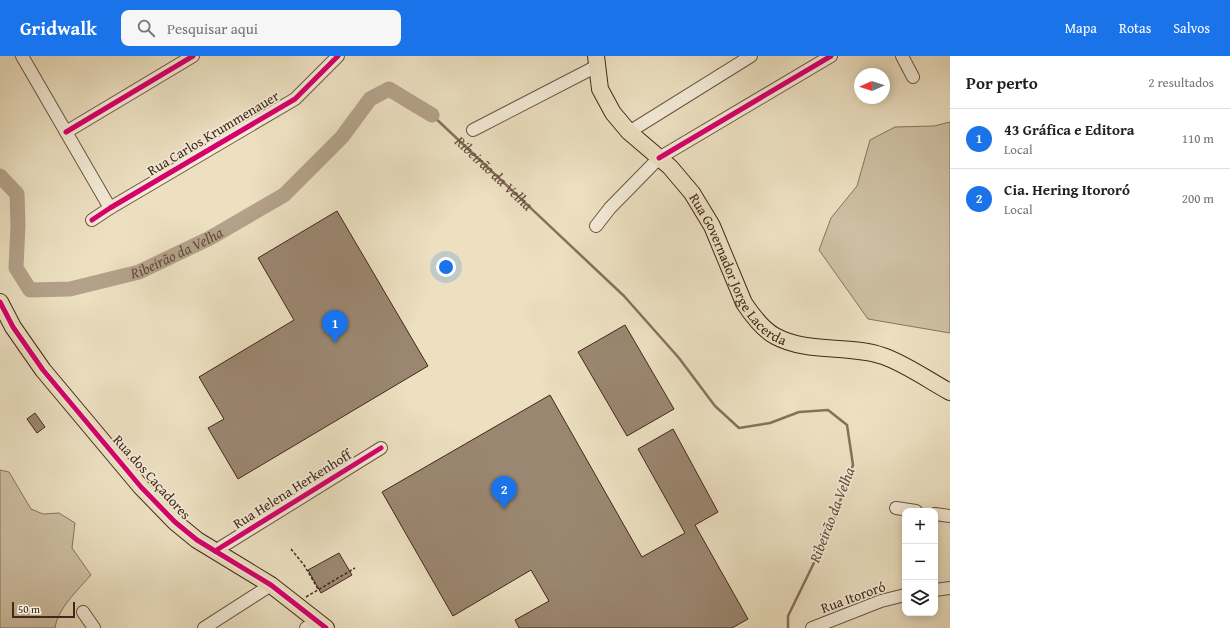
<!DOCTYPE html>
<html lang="pt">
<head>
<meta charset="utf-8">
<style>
  :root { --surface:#fff; --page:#f6f6f6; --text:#202124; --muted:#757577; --line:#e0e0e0; --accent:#1a73e8 }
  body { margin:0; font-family:"Gentium Book Plus",serif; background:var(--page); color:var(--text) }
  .controls { position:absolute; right:12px; bottom:12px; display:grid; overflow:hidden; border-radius:8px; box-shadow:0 2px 10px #0003 }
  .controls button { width:36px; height:36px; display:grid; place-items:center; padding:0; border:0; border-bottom:1px solid var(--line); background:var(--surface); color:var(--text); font:20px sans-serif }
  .compass { position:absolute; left:854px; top:12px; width:36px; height:36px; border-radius:50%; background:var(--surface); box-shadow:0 2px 10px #0003; rotate:267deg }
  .scale { position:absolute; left:12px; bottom:10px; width:63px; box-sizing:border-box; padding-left:4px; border:2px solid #43271b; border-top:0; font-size:11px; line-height:14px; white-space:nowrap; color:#43271b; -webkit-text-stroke:3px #f3ebd7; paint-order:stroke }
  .you { position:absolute; left:446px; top:211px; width:14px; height:14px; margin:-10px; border:3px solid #fff; border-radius:50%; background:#1a73e8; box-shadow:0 0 0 6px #1a73e833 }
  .badge { display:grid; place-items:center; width:26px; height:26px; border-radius:50%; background:var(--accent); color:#fff; font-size:13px; font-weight:700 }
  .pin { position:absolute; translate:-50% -33px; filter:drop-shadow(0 1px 2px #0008) }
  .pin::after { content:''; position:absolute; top:21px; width:14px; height:12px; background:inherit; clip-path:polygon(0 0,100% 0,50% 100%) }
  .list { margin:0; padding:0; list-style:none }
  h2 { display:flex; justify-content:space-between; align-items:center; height:52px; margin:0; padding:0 16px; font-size:17px }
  h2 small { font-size:13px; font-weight:400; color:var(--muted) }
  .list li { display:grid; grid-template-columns:26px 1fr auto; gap:12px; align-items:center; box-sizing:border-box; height:60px; padding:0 16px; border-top:1px solid var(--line) }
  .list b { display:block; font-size:15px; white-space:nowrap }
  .list p { margin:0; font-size:13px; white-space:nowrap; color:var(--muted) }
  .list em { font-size:13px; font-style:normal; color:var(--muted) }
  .icon { flex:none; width:22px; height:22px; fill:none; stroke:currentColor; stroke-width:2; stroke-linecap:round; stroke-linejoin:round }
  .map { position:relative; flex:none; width:950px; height:572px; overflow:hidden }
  header { display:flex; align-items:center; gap:24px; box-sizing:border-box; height:56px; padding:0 20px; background:var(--accent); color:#fff }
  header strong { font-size:19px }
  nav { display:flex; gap:22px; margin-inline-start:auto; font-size:14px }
  .search { width:280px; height:36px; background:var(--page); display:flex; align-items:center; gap:10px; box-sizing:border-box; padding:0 14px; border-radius:8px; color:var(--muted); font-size:15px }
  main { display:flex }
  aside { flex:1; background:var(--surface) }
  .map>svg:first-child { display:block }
</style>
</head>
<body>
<header>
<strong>Gridwalk</strong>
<div class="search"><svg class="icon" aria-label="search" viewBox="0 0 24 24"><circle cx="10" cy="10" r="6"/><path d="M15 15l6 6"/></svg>Pesquisar aqui</div>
<nav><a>Mapa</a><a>Rotas</a><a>Salvos</a></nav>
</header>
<main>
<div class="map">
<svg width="950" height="572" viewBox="0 0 950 572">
  <rect width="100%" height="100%" fill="#ece0c1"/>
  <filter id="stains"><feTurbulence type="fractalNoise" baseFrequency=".005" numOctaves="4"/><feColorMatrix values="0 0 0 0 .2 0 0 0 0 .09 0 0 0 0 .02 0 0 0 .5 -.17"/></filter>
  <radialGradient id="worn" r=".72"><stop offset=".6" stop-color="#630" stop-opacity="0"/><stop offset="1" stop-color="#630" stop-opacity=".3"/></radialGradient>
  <g fill="#cfc1a5" stroke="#897460">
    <path d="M 950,66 L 950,277 L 868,263 L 819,194 L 831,162 L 857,130 L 870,84 L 895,71 L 934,70 Z"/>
    <path d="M 0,414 L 9,416 L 31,453 L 43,458 L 59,457 L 75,467 L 72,492 L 91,519 C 78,534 58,552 55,572 L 0,572 Z"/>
  </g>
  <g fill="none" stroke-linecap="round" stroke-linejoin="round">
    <path stroke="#86705d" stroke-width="2.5" id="s1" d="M 432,59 L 624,240 L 679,302 L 715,350 L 739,372 L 770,367 L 799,356 L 828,354 L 847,369 L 853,409 L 829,476 L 788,560 L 788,572"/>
    <path stroke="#b3a189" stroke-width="15" id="s2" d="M 0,120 L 17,138 L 18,169 L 16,212 L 30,234 L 70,233 L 139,216 L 210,182 L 284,139 L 342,81 L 370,43 L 389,33 L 432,59"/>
  </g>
  <g fill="#9b8771" stroke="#43271b">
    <path d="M 337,155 L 428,310 L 238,423 L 208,372 L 224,363 L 199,321 L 294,264 L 258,202 Z"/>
    <path d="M 625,269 L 674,353 L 627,380 L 578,296 Z"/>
    <path d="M 550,339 L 642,501 L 685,477 L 638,393 L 673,373 L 718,456 L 695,469 L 748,563 L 732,572 L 519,572 L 515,564 L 549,545 L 531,514 L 453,560 L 382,436 Z"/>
    <path d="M 35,357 L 45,371 L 37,377 L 27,363 Z"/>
    <path d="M 339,497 L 352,519 L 321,537 L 308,514 Z"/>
  </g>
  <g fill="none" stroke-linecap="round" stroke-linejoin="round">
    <g stroke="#6d5544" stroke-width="14">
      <g id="minor">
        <path d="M 22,0 L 110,152"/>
        <path d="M 902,0 L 913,21"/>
        <path d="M 473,74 L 597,10"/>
        <path d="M 66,76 L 193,0"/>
        <path d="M 629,76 L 751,0"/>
        <path d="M 92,164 L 110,152 L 295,43 L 338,0"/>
        <path d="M 596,170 L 610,152 L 659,102 L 831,0"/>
        <path d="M 896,452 L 916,455"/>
        <path d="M 935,458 L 950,460"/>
        <path d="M 215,495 L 381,392"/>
        <path d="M 935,534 L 950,532"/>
        <path d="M 83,556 L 94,572"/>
        <path d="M 204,572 L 271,529"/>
        <path d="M 306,572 L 318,565"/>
        <path d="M 812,572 L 881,545 L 905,539"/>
      </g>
    </g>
    <g stroke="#43271b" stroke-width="18">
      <g id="major">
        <path id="s3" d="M 596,0 L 600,33 L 613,57 L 629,76 L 670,111 L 692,137 L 712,170 L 744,247 C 752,259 762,273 775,280 C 808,298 848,288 883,300 C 904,307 930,325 950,336"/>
        <path d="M 0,246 L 13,271 L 43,314 L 141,431 L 175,466 L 197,484 L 271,529 L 326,572"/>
      </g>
    </g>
    <g stroke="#43271b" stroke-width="1.5" stroke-dasharray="3 2" stroke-linecap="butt">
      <path d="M 291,493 L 304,509 L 318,533"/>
      <path d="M 306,541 L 355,512"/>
    </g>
    <use href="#minor" stroke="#f3ebd7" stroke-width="12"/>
    <use href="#major" stroke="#ece0c1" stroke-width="16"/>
    <g stroke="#f3ebd7" stroke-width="8">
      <g id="cycleway">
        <path d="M 66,76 L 193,0"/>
        <path d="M 659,102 L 831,0"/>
        <path d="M 92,164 L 110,152 L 295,43 L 338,0"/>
        <path d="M 0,246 L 13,271 L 43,314 L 141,431 L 175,466 L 197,484 L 271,529 L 326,572"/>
        <path d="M 215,495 L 381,392"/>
      </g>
    </g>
    <use href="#cycleway" stroke="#d6006c" stroke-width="5"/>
  </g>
  <g text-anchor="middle" stroke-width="3.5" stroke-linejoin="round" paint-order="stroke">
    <g font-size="14" fill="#43271b" stroke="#f3ebd7">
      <text transform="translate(213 77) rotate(-31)" y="5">Rua Carlos Krummenauer</text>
      <text dy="5" stroke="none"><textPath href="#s3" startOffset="264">Rua Governador Jorge Lacerda</textPath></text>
      <text transform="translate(152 421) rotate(48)" y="5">Rua dos Caçadores</text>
      <text transform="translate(292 433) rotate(-32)" y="5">Rua Helena Herkenhoff</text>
      <text transform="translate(853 541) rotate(-20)" y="5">Rua Itororó</text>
    </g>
    <g font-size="15" font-style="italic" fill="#654c3c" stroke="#f3ebd7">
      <text dy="5" stroke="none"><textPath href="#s1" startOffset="85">Ribeirão da Velha</textPath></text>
      <text dy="5" stroke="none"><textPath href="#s2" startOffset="278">Ribeirão da Velha</textPath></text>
      <text transform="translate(832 459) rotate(-69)" y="5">Ribeirão da Velha</text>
    </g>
  </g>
  <rect width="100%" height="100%" filter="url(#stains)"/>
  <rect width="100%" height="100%" fill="url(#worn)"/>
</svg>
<div class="controls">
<button>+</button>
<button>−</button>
<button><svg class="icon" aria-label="layers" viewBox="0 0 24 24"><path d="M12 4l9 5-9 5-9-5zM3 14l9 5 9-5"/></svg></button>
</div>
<svg class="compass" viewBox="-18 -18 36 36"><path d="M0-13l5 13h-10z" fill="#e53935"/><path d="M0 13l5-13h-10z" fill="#757577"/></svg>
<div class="scale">50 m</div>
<div class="you"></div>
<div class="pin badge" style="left:335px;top:287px">1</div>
<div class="pin badge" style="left:504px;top:453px">2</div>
</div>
<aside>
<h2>Por perto<small>2 resultados</small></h2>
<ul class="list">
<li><span class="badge">1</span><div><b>43 Gráfica e Editora</b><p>Local</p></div><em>110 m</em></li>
<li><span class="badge">2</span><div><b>Cia. Hering Itororó</b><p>Local</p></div><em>200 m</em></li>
</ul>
</aside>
</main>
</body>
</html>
